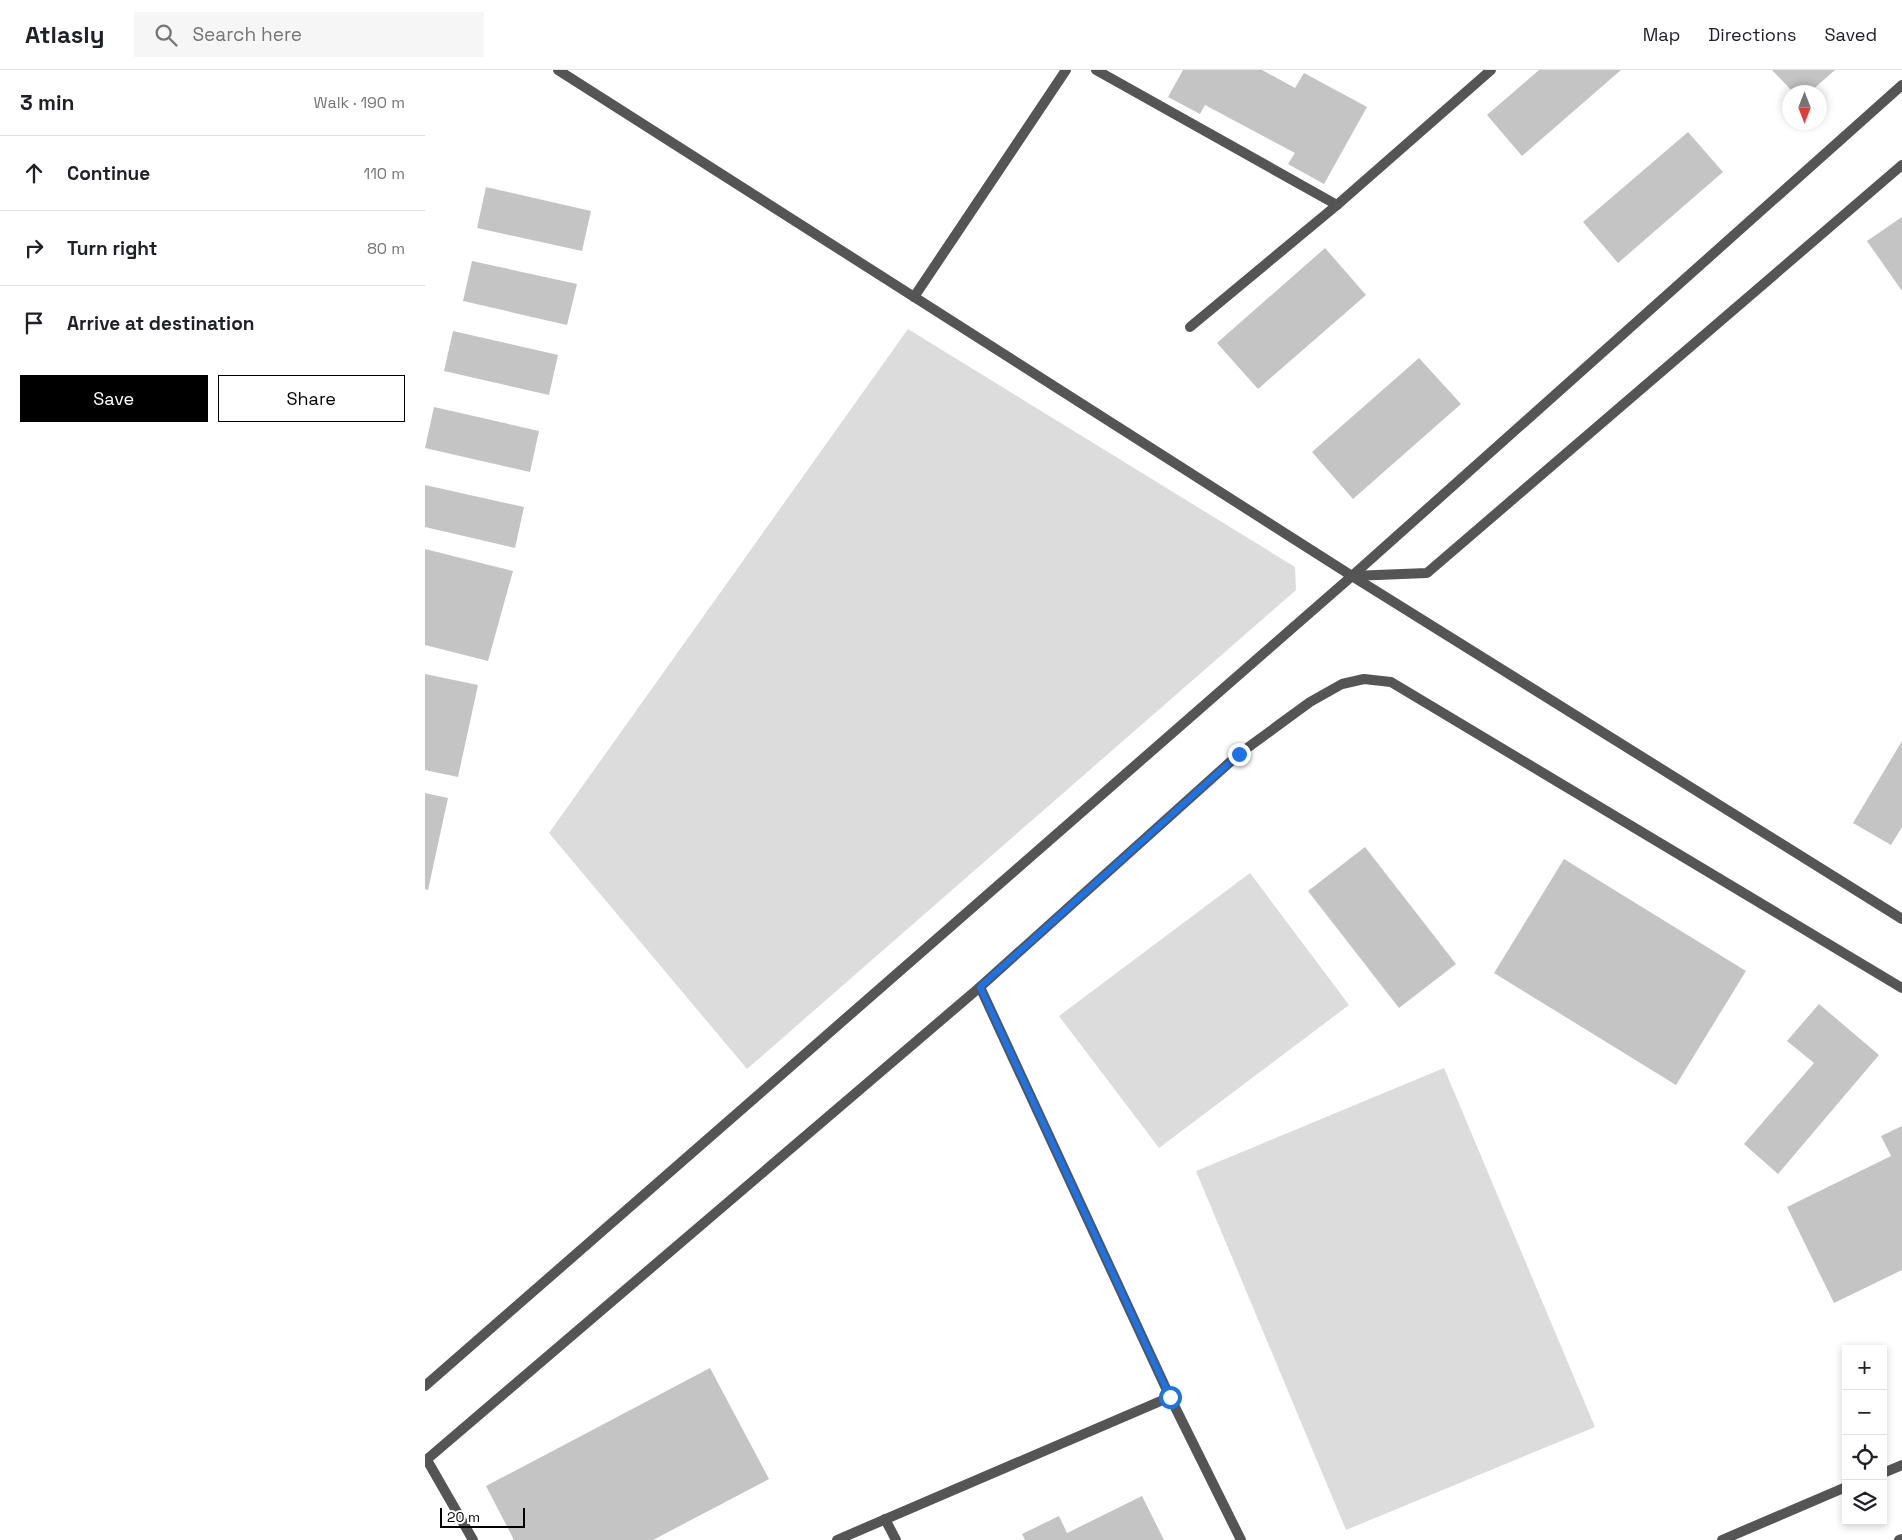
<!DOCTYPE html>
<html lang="en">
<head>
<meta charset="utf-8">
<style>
  :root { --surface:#fff; --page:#f6f6f6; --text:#202124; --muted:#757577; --line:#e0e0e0; --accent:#000 }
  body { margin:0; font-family:"Space Grotesk",sans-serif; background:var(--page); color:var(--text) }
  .controls { position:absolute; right:15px; bottom:15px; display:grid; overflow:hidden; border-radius:0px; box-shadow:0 2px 8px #0003 }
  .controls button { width:45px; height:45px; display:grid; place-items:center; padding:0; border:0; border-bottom:1px solid var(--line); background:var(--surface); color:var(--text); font:25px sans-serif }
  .compass { position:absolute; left:1357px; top:15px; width:45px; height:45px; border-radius:50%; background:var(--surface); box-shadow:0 2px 8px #0003; rotate:180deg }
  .scale { position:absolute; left:15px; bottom:12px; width:85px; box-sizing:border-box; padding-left:5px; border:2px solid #000; border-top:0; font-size:14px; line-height:18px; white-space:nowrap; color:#000; -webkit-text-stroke:4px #fff; paint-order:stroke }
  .stop { position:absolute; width:15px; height:15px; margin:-11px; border:4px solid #1a73e8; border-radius:50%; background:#fff }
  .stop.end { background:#1a73e8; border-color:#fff; box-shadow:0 1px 5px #0008 }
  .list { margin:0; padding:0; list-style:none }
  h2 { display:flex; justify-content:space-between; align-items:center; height:65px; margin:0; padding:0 20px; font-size:21px }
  h2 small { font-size:16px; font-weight:400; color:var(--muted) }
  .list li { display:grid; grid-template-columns:32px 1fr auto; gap:15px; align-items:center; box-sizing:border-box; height:75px; padding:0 20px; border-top:1px solid var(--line) }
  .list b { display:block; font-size:19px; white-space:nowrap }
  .list em { font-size:16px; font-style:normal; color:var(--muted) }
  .actions { display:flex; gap:10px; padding:15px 20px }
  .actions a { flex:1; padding:11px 0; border:1px solid var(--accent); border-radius:0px; text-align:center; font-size:18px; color:var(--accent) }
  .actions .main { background:var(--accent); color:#fff }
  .icon { flex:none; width:28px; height:28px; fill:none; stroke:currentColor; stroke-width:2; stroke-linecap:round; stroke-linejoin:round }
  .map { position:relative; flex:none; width:1477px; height:1470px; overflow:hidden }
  header { display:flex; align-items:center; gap:30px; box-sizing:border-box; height:70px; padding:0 25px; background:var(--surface); border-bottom:1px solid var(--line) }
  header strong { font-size:24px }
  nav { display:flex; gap:28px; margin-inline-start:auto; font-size:18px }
  .search { width:350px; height:45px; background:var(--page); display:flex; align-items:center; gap:12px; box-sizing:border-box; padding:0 18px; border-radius:0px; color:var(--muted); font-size:19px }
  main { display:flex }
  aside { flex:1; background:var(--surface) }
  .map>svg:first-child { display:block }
</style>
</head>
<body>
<header>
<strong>Atlasly</strong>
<div class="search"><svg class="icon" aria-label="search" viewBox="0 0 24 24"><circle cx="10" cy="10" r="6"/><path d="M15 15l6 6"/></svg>Search here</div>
<nav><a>Map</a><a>Directions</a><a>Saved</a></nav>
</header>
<main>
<aside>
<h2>3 min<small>Walk · 190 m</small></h2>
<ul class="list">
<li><svg class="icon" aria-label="ahead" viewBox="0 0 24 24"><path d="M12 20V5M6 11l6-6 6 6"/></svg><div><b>Continue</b></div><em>110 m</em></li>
<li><svg class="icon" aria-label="right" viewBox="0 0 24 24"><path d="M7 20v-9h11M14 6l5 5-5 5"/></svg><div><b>Turn right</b></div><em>80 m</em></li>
<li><svg class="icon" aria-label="arrive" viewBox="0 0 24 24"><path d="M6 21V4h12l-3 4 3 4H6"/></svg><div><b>Arrive at destination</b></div></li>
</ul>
<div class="actions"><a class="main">Save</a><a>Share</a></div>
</aside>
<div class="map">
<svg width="1477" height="1470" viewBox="0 0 1477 1470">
  <rect width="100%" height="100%" fill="#fff"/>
  <g fill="#dcdcdc">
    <path d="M 483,259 L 870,497 L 871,520 L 322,999 L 124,763 Z"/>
    <path d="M 825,803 L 924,935 L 734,1078 L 634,946 Z"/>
    <path d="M 1019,998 L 1170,1357 L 921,1460 L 771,1101 Z"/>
  </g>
  <g fill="#c4c4c4">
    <path d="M 758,0 L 837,0 L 870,18 L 879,3 L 942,37 L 899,114 L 863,94 L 870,83 L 780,35 L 775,44 L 743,27 Z"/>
    <path d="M 1114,0 L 1196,0 L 1097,86 L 1062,45 Z"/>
    <path d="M 1347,0 L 1410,0 L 1385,22 L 1368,22 Z"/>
    <path d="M 1263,62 L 1298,102 L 1193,193 L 1158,152 Z"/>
    <path d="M 61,117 L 166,141 L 157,181 L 52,158 Z"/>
    <path d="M 1477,147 L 1477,221 L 1442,171 Z"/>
    <path d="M 900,178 L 941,225 L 833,319 L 792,273 Z"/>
    <path d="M 47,191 L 152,214 L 142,255 L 38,231 Z"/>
    <path d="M 28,261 L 133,285 L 124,325 L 19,301 Z"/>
    <path d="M 994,288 L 1036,334 L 928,429 L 887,382 Z"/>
    <path d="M 9,337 L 114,361 L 105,402 L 0,378 Z"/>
    <path d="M 0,415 L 99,437 L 90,478 L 0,457 Z"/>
    <path d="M 0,479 L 88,501 L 63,591 L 0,575 Z"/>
    <path d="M 0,604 L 53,615 L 33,707 L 0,700 Z"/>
    <path d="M 1477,671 L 1477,757 L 1466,775 L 1428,753 Z"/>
    <path d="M 0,723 L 23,728 L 3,820 L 0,819 Z"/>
    <path d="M 940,777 L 1031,894 L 974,938 L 883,821 Z"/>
    <path d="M 1139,789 L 1321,901 L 1251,1015 L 1069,903 Z"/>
    <path d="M 1394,934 L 1454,985 L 1353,1104 L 1319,1074 L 1389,993 L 1362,971 Z"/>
    <path d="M 1477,1056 L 1477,1200 L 1409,1233 L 1362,1137 L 1466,1086 L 1456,1066 Z"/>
    <path d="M 285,1298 L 344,1409 L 228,1470 L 89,1470 L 61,1416 Z"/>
    <path d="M 717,1426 L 739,1470 L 600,1470 L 597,1464 L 634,1446 L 642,1463 Z"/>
  </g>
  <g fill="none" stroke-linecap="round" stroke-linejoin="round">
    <g stroke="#555" stroke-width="10">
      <path d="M 133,0 L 927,506 L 1477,849"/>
      <path d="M 671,0 L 912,135"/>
      <path d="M 489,227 L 641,0"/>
      <path d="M 765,257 L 912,135 L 1066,0"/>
      <path d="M 927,506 L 1002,503 L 1477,95"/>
      <path d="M 555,917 L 745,1327 L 816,1470"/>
      <path d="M 0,1316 L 927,506 L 1477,15"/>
      <path d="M 2,1390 L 48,1470"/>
      <path d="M 0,1391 L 555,917 L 814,684 L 885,632 L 917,614 L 939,609 L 966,612 L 1477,918"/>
      <path d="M 1458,1403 L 1477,1395"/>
      <path d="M 460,1449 L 471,1470"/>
      <path d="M 412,1470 L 745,1327"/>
      <path d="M 1297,1470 L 1421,1417"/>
      <path d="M 1474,1470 L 1477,1469"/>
    </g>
  </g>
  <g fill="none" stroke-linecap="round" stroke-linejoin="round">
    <path stroke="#1a73e8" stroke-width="6" d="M 745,1327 L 555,917 L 814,684"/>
  </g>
</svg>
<div class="controls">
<button>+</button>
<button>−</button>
<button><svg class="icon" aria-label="locate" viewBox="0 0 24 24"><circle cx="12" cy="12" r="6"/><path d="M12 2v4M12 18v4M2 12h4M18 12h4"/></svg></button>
<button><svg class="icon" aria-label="layers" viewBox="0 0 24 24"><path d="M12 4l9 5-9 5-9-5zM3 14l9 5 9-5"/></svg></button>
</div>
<svg class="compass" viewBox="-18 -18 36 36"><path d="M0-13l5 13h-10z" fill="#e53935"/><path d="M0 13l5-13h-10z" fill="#757577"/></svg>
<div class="scale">20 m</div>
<div class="stop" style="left:745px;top:1327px"></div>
<div class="stop end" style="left:814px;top:684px"></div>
</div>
</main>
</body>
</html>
